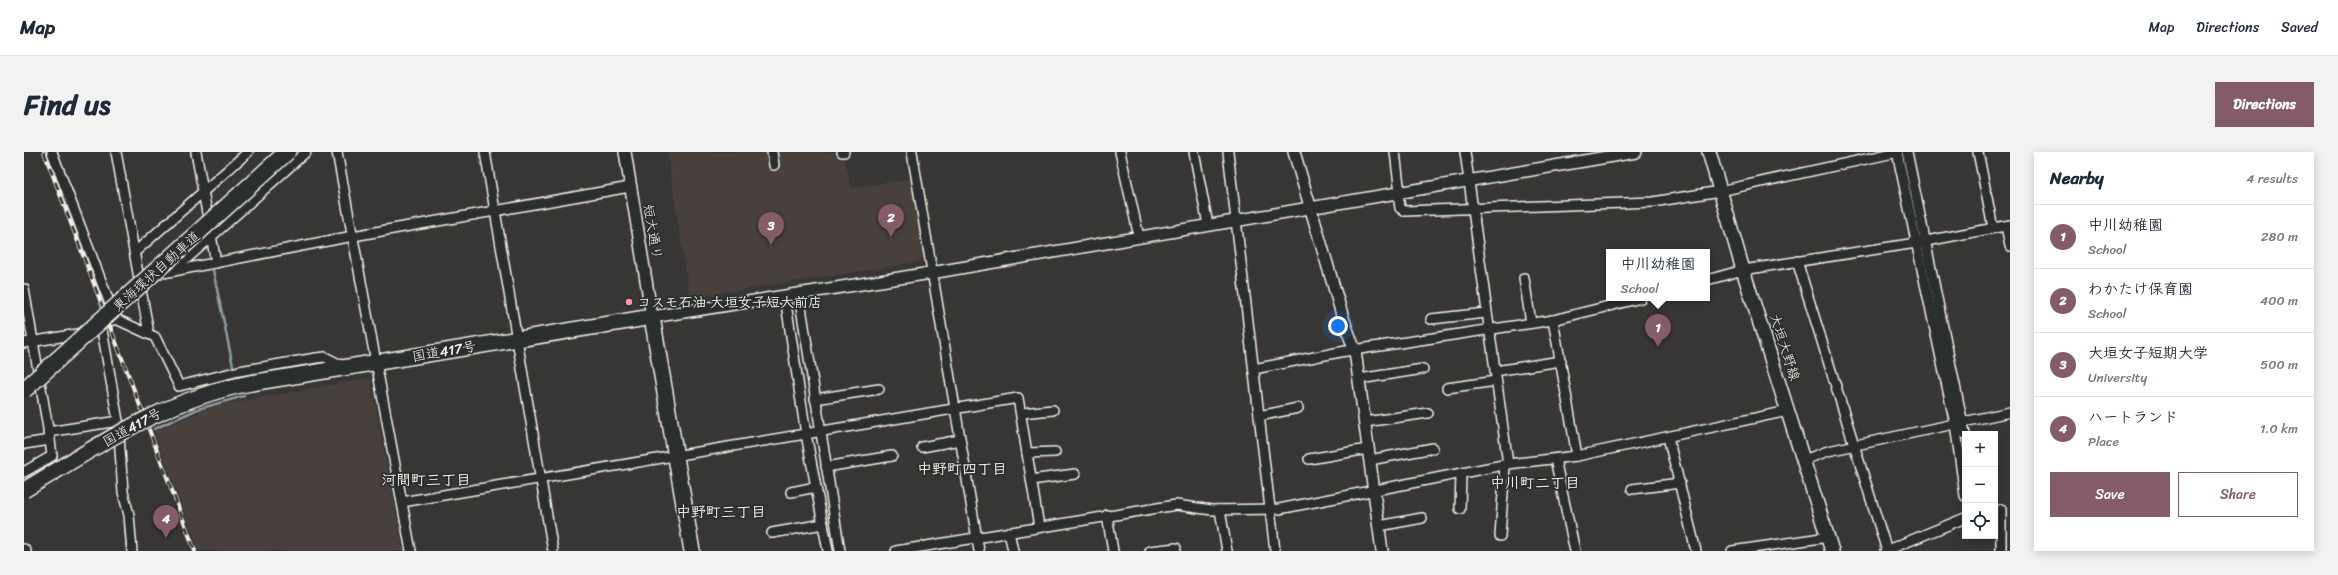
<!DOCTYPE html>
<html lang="en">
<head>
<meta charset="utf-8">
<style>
  :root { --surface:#fff; --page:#f2f2f3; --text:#1f2937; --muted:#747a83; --line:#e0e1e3; --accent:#845c67 }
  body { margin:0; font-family:Sriracha,"Klee One",sans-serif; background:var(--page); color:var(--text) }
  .controls { position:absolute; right:12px; bottom:12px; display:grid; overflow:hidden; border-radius:0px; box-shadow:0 2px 10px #0003 }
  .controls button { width:36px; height:36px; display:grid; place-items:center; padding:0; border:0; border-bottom:1px solid var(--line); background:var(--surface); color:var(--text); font:20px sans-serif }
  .you { position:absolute; left:1314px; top:174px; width:14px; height:14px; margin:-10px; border:3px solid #fff; border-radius:50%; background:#1a73e8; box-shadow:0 0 0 6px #1a73e833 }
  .badge { display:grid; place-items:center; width:26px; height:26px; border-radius:50%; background:var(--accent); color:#fff; font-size:13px; font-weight:700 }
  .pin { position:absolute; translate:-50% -33px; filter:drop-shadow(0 1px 2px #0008) }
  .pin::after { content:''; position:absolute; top:21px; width:14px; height:12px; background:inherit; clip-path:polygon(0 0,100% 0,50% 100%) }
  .popup { position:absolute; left:1582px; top:97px; width:104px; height:52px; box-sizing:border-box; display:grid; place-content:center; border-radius:0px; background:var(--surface); filter:drop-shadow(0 1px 3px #0005); font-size:13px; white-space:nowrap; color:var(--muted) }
  .popup b { font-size:15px; color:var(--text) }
  .popup::after { content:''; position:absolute; left:50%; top:100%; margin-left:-8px; border:8px solid transparent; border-top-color:var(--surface) }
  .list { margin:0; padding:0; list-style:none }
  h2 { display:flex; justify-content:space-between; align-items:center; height:52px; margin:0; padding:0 16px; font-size:17px }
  h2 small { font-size:13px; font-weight:400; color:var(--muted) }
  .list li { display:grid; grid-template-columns:26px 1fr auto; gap:12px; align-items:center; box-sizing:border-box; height:64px; padding:0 16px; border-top:1px solid var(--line) }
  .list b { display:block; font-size:15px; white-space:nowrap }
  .list p { margin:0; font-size:13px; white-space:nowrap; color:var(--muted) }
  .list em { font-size:13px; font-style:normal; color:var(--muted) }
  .actions { display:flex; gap:8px; padding:12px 16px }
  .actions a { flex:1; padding:9px 0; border:1px solid var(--accent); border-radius:0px; text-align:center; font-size:14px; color:var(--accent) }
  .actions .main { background:var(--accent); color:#fff }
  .icon { flex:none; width:22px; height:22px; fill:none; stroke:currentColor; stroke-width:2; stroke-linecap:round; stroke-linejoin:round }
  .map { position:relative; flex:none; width:1986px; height:399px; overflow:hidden; border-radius:0px }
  header { display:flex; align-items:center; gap:24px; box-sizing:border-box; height:56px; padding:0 20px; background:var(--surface); border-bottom:1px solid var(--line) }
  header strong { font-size:19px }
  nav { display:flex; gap:22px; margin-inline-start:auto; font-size:14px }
  .intro { display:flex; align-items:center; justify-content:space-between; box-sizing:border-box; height:96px; padding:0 24px }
  h1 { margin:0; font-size:28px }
  .button { padding:10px 18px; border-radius:0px; background:var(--accent); color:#fff; font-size:14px; font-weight:700 }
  main { display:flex; gap:24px; padding:0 24px }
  aside { flex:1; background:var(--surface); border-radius:0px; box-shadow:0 2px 10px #0003 }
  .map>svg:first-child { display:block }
</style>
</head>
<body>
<header>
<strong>Map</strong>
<nav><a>Map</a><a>Directions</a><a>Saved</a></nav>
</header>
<div class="intro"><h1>Find us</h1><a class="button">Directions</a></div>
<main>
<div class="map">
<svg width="1986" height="399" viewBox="0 0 1986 399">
  <rect width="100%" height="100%" fill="#373635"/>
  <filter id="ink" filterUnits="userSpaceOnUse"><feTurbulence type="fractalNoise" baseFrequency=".025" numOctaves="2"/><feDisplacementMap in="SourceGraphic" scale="8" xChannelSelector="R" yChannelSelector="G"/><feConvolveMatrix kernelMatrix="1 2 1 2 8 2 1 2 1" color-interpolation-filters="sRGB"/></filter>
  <g filter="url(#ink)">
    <g fill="#46403e">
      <path d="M 643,0 L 814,0 L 815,4 L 820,3 L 827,36 L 889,26 L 901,103 L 895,110 L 666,146 Z"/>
      <path d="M 346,226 L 380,399 L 175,399 L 130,280 L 177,259 L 200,252 Z"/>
    </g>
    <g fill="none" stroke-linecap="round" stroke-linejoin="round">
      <g stroke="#909ca1" stroke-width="2.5">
        <path d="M 167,0 L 171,19"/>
        <path d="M 189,118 L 209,214"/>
        <path d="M 130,277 L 174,257 L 220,244"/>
        <path d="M 101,372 L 103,399"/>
      </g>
      <g stroke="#f4f1e8" stroke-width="12">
        <g id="minor">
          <path d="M 28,0 L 89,160"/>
          <path d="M 92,0 L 124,176 L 121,179"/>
          <path d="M 172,0 L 192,111"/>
          <path d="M 313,0 L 387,399"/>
          <path d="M 461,0 L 529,399"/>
          <path d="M 748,0 L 750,13"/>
          <path d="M 818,0 L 820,0"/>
          <path d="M 888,0 L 955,399"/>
          <path d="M 1096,0 L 1115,85"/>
          <path d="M 1170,0 L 1184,73"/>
          <path d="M 1204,0 L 1251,399"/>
          <path d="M 1371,0 L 1376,41"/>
          <path d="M 1441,0 L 1484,312"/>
          <path d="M 1873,0 L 1931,272 L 1941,344"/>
          <path d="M 1883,0 L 1941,282"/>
          <path d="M 1954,0 L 1969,76"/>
          <path d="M 1374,42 L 1376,56 L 1380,59 L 1629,50 L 1696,39 L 1874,0"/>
          <path d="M 1982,74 L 1986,94"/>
          <path d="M 111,100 L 224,0"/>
          <path d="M 1773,109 L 1863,399"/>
          <path d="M 149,119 L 282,0"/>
          <path d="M 129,123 L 329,84 L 606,35"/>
          <path d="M 1500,126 L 1507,171"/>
          <path d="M 1683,128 L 1719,118 L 1892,91 L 1986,73"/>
          <path d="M 0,137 L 26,288 L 0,292"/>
          <path d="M 775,143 L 816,399"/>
          <path d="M 761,145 L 782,282 L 804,399"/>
          <path d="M 1407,167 L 1462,161"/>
          <path d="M 1529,168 L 1553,304"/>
          <path d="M 0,191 L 60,181"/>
          <path d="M 1230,217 L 1316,200 L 1529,168 L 1617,146"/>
          <path d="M 1471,219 L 1537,209"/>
          <path d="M 1335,227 L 1399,217"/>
          <path d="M 1423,236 L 1472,229"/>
          <path d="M 791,247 L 855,237"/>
          <path d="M 997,261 L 1029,258"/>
          <path d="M 1235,264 L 1274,256"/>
          <path d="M 1341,270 L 1404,261"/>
          <path d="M 24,280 L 94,269"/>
          <path d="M 1644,285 L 1672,399"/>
          <path d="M 898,295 L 936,288"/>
          <path d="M 1003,301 L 1031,300"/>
          <path d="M 1285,307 L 1344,297"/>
          <path d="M 1531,307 L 1551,399"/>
          <path d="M 1346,308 L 1409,296"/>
          <path d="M 1780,308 L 1804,299 L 1986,260"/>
          <path d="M 802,315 L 868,304"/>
          <path d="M 0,320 L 28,304 L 26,288"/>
          <path d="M 1007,328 L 1051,322"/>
          <path d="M 1608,337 L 1656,331"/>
          <path d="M 767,340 L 792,335"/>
          <path d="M 378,350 L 994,246 L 1015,375"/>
          <path d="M 1436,357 L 1437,322"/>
          <path d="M 1977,357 L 1977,399"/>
          <path d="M 1196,358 L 1203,399"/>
          <path d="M 1083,363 L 1089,399"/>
          <path d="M 1355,374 L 1398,366"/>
          <path d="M 985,380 L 989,399"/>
          <path d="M 748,381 L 799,372"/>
          <path d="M 1476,384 L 1481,313"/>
          <path d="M 0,397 L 2,399"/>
          <path d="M 108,399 L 105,363 L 99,340 L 94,269 L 77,172 L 92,167 L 131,185 L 155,234 L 215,219 L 292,206 L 301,205 L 321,215"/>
          <path d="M 872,399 L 1152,353 L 1188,358 L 1255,357 L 1484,312 L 1553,304 L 1764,259"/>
          <path d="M 1126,399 L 1152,396"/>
          <path d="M 1708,399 L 1804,385"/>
          <path d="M 1861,399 L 1941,366"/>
        </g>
      </g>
      <g stroke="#f4f1e8" stroke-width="14">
        <g id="tertiary">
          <path d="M 601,0 L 628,165 L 907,121 L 1612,0"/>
          <path d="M 1270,0 L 1319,166 L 1331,199 L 1358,399"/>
        </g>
      </g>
      <g stroke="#f4f1e8" stroke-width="16">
        <path id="secondary" d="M 1685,0 L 1719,118 L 1808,399"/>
      </g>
      <g stroke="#f4f1e8" stroke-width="18">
        <path id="trunk" d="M 227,231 L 628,165 L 668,399"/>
      </g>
      <use href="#minor" stroke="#2a2d2e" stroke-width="9"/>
      <use href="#tertiary" stroke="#2a2d2e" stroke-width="11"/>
      <use href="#secondary" stroke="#2a2d2e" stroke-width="13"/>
      <use href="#trunk" stroke="#2a2d2e" stroke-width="15"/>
      <g stroke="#f4f1e8" stroke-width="4">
        <path id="rail" d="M 20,0 L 171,399"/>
      </g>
      <use href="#rail" stroke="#2a2d2e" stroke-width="2.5" stroke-dasharray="8" stroke-linecap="butt"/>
      <g stroke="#f4f1e8" stroke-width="18" stroke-linecap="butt">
        <path id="trunk-bridge" d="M 0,338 C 74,294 140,247 227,231"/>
      </g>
      <g stroke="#f4f1e8" stroke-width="19" stroke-linecap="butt">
        <path id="motorway-bridge" d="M 0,238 L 263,0"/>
      </g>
      <use href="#trunk-bridge" stroke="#2a2d2e" stroke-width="15"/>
      <use href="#motorway-bridge" stroke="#2a2d2e" stroke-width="16"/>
    </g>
  </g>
  <circle fill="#ff9aa2" stroke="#2a2d2e" stroke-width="1.5" cx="605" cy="150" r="4"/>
  <g text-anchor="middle" stroke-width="3.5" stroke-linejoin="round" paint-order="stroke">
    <g font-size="14" fill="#f4f1e8" stroke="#2a2d2e">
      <text transform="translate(629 80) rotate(80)" y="5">短大通り</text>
      <text transform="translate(132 119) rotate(-42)" y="5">東海環状自動車道</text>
      <text transform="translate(1761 195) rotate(72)" y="5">大垣大野線</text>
      <text transform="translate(420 199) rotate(-10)" y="5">国道417号</text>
      <text transform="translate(108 275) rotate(-29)" y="5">国道417号</text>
    </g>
    <g font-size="14" font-weight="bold" fill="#f4f1e8" stroke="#2a2d2e" text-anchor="start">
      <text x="613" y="155">コスモ石油 大垣女子短大前店</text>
    </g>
    <g font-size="15" font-weight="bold" fill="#f4f1e8" stroke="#2a2d2e">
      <text x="938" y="322">中野町四丁目</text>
      <text x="402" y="333">河間町三丁目</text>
      <text x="1511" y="336">中川町二丁目</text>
      <text x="697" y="365">中野町三丁目</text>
    </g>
  </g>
</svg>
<div class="controls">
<button>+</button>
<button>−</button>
<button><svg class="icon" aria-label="locate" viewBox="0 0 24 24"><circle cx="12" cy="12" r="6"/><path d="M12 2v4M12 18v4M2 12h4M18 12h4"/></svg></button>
</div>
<div class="you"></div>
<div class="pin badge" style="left:1634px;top:195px">1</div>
<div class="popup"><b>中川幼稚園</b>School</div>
<div class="pin badge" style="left:867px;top:85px">2</div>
<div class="pin badge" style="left:747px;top:93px">3</div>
<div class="pin badge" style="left:142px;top:386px">4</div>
</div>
<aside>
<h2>Nearby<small>4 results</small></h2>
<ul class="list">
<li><span class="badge">1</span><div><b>中川幼稚園</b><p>School</p></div><em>280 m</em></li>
<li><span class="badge">2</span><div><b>わかたけ保育園</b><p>School</p></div><em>400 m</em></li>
<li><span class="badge">3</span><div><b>大垣女子短期大学</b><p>University</p></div><em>500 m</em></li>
<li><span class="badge">4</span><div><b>ハートランド</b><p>Place</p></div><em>1.0 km</em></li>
</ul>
<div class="actions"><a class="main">Save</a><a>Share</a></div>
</aside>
</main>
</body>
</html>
